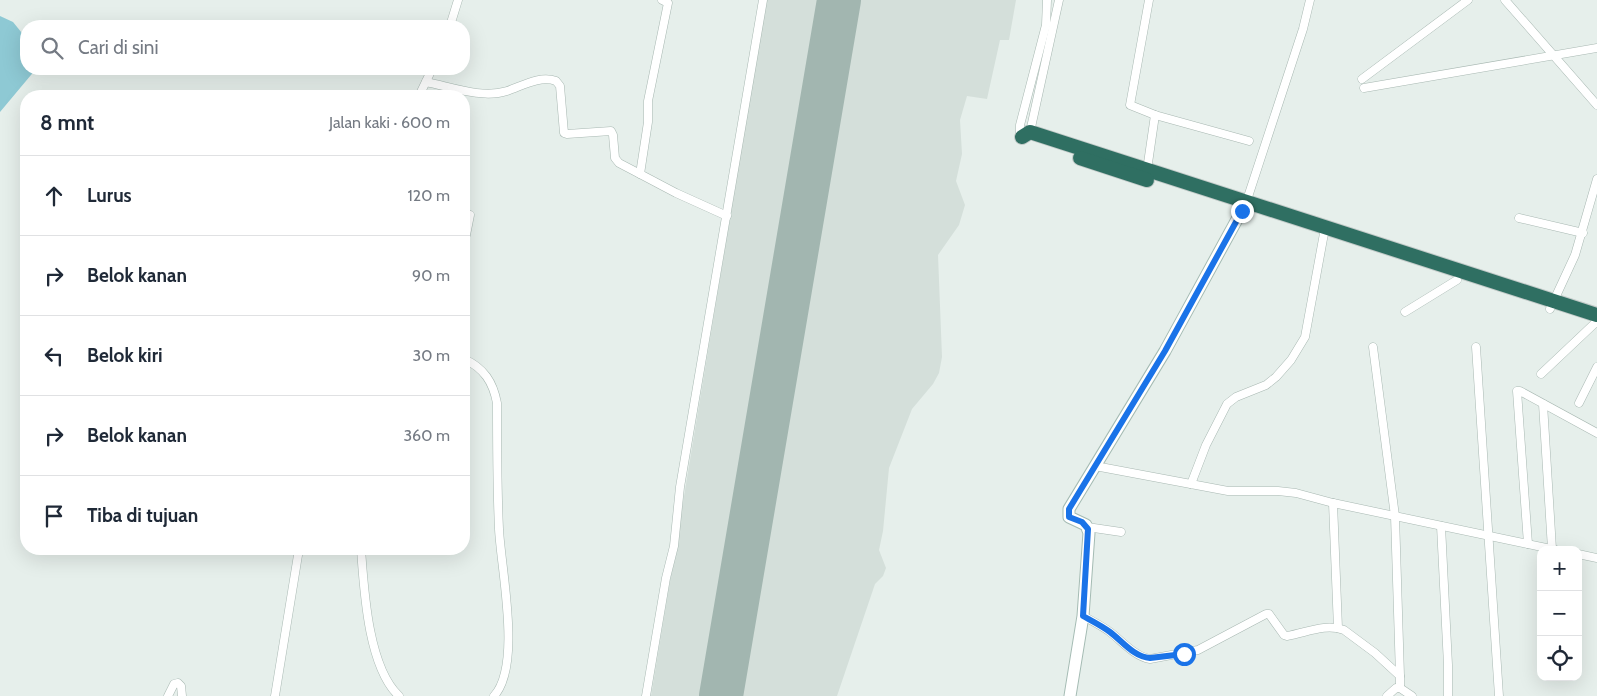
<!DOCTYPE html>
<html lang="id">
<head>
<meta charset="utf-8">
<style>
  :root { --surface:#fff; --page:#f2f2f3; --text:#1f2937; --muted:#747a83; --line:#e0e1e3 }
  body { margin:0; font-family:Cabin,sans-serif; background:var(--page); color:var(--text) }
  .controls { position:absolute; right:15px; bottom:15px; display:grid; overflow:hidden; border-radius:10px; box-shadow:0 5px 20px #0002 }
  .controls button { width:45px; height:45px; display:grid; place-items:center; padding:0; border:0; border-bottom:1px solid var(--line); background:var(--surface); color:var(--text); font:25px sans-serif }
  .stop { position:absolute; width:15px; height:15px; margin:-11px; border:4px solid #1a73e8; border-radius:50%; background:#fff }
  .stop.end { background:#1a73e8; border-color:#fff; box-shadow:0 1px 5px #0008 }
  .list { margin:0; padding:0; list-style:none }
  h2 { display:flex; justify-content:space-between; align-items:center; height:65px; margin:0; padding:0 20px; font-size:21px }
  h2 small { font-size:16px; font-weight:400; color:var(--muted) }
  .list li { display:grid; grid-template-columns:32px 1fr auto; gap:15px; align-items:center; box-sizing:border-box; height:80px; padding:0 20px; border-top:1px solid var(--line) }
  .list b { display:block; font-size:19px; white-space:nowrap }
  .list em { font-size:16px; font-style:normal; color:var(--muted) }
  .icon { flex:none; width:28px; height:28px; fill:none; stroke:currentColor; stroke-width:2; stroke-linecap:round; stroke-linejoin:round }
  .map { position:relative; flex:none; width:1597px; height:696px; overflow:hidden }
  .search { position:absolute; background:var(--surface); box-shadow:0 5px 20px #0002; left:20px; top:20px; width:450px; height:55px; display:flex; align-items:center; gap:12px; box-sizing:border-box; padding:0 18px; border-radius:20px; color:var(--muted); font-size:19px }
  .panel { position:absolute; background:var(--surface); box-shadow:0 5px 20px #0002; left:20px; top:90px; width:450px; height:465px; border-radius:20px }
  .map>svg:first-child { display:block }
</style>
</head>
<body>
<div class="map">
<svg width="1597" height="696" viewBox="0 0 1597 696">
  <rect width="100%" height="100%" fill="#e6efeb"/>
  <path fill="#d4dfda" d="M 766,0 L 1016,0 L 1009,40 L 1000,40 L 987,99 L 967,96 L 960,120 L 962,154 L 956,181 L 965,205 L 959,225 L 938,255 L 942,357 L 939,373 L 933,384 L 912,409 L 889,468 L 883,531 L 879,550 L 886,568 L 883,576 L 875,584 L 837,696 L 651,696 Z"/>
  <path fill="#8ec9d4" d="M 0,16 L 13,22 L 26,38 L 26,69 L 36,69 L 0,112 Z"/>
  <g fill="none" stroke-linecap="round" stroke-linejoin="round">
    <path stroke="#a2b6b0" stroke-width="44" d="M 721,696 L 839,0"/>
    <g stroke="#a8b8b2" stroke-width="9">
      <g id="street">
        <path d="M 1149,0 L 1130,105 L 1155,115 L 1249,141"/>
        <path d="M 1505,0 L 1597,105"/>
        <path d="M 450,26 L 458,0"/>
        <path d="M 1362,79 L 1468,0"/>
        <path d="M 426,82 C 451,87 482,99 507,91 C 522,86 540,75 556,81 L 560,86 L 564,133 L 567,134 L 611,131 L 613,135 L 615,158 L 619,163 L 640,174 L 648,122 L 648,101 L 668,3 L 662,0"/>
        <path d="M 1364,88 L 1597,48"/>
        <path d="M 419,96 L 432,69"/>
        <path d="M 1030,132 L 1059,0"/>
        <path d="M 1022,137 L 1020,132 L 1020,125 L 1046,25 L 1047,0"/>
        <path d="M 1147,170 L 1155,115"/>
        <path d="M 640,174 L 676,193 L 727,216"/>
        <path d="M 1246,203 L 1303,29 L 1310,0"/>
        <path d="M 1519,218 L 1583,233"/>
        <path d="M 464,238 L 466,235 L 470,215"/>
        <path d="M 1550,309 L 1575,255 L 1597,179"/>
        <path d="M 1405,312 L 1457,280"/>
        <path d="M 1373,347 L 1395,516 L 1400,676"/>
        <path d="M 1476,347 L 1499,696"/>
        <path d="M 464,359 C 484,368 493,382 497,403 C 497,445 497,487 499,529 C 501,570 522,665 494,696"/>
        <path d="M 1541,374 L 1594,324"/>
        <path d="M 1579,403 L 1597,367"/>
        <path d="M 1543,404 L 1552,549"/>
        <path d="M 1095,466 L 1228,491 L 1278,491 L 1296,493 L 1333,503 L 1556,550"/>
        <path d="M 1191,484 L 1206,445 L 1227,404 L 1236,397 L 1266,385 L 1276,377 L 1291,360 L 1305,337 L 1325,228"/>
        <path d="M 1333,503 L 1338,628"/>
        <path d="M 1441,526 L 1448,665 L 1448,696"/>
        <path d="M 1087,527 L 1121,532"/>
        <path d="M 1528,544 L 1517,391 L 1520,391 L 1597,433"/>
        <path d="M 361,549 C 364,590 368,667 399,696"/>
        <path d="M 1578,554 L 1597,558"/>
        <path d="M 1083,616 C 1092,621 1102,626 1110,632 C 1122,641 1134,656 1150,659 L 1198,650 L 1266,614 L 1269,614 L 1284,635 L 1287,636 C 1306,633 1325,623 1344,630 L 1375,653 L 1400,676 L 1400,688"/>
        <path d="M 168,696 L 174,684 L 178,683 L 181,686 L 182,696"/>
        <path d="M 275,696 L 299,549"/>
        <path d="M 646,696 L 666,578 L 674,546 L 680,487 L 763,0"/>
        <path d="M 1387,696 L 1396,688 L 1400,688 L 1412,696"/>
      </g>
    </g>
    <g stroke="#a4bbb3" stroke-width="13">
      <path id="secondary" d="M 1070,696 L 1083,616 L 1089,533 L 1086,525 L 1069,517 L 1069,509 L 1165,351 L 1246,203"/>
    </g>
    <g stroke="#c2cac8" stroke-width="16">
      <g id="highway">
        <path d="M 1022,137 L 1030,132 L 1597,315"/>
        <path d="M 1080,158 L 1147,180"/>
      </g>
    </g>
    <use href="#street" stroke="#fff" stroke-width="8"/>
    <use href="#secondary" stroke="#fff" stroke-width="11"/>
    <use href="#highway" stroke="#2f6f62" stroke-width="14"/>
  </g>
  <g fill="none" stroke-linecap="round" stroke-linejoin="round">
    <path stroke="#1a73e8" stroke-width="6" d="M 1184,654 L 1150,658 C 1134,657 1122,641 1110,632 C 1102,626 1092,621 1083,616 L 1088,529 L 1082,522 L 1069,517 L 1069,509 L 1165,351 L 1242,211"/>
  </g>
</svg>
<div class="controls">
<button>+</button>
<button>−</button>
<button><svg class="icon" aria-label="locate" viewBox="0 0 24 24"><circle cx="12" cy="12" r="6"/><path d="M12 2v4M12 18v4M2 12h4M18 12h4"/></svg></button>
</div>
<div class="stop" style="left:1184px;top:654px"></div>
<div class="stop end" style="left:1242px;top:211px"></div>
<div class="search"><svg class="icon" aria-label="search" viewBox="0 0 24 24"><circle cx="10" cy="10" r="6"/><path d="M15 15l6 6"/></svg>Cari di sini</div>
<section class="panel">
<h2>8 mnt<small>Jalan kaki · 600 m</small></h2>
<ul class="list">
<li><svg class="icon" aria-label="ahead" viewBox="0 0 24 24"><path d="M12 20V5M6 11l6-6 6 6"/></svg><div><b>Lurus</b></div><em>120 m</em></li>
<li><svg class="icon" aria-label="right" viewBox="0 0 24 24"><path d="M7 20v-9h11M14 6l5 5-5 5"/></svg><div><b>Belok kanan</b></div><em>90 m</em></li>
<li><svg class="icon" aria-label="left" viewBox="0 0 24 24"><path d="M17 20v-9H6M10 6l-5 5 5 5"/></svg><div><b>Belok kiri</b></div><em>30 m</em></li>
<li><svg class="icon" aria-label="right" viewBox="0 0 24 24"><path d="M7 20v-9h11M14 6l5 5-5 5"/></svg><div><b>Belok kanan</b></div><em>360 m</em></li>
<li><svg class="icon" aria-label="arrive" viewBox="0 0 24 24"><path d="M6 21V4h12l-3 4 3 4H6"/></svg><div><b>Tiba di tujuan</b></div></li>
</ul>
</section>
</div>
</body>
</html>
